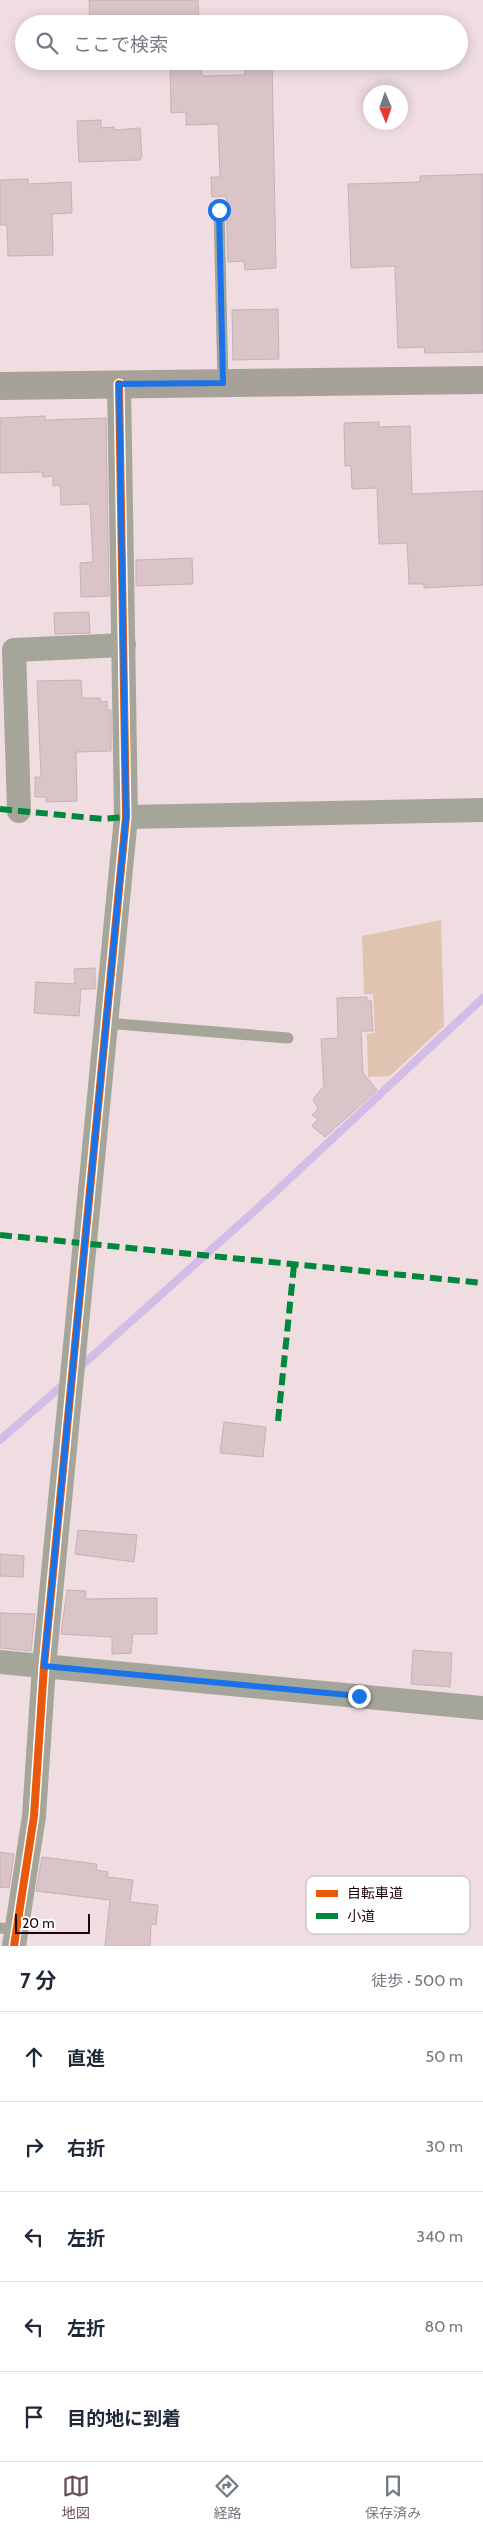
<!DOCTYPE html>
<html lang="ja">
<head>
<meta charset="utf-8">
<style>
  :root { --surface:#fff; --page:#f6f6f7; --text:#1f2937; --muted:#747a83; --line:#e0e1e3; --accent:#684f56 }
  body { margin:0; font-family:Cabin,"Noto Sans JP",sans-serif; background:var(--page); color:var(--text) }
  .compass { position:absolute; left:363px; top:85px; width:45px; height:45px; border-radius:50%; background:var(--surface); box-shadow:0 2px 12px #0003; rotate:178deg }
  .scale { position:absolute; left:15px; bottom:12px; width:75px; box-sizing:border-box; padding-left:5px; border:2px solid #1e030b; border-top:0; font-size:14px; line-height:18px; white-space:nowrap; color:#1e030b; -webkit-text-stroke:4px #fff; paint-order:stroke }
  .stop { position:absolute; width:15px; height:15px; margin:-11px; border:4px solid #1a73e8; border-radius:50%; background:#fff }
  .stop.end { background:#1a73e8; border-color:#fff; box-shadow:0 1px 5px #0008 }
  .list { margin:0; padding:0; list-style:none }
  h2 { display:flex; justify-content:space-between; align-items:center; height:65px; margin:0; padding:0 20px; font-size:21px }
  h2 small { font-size:16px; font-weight:400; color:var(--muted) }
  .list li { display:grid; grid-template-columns:32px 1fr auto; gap:15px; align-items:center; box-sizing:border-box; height:90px; padding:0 20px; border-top:1px solid var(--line) }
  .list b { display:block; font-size:19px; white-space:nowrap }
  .list em { font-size:16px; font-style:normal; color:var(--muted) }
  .icon { flex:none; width:28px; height:28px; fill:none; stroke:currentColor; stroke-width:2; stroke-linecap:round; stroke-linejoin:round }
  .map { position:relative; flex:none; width:483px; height:1946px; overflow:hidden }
  .search { position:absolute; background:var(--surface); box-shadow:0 2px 12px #0003; left:15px; right:15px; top:15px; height:55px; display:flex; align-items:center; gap:12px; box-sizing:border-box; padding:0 18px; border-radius:28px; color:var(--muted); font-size:19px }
  .sheet { height:515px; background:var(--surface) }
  nav { display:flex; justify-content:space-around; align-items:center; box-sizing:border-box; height:70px; border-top:1px solid var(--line); background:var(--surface); font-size:14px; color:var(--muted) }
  nav a { display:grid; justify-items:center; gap:2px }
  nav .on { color:var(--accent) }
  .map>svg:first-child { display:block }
</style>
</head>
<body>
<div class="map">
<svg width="483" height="1946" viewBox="0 0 483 1946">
  <rect width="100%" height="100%" fill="#f0dde1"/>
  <path fill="#e1c3b1" d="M 441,920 L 444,1026 L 390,1076 L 368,1077 L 367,1034 L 375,1033 L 373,994 L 364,994 L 362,936 Z"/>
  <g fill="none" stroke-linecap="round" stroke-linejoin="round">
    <g stroke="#d3bce5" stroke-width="8">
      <path d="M 79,1368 L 270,1197 L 483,998"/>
      <path d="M 0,1440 L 66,1382"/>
    </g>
  </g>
  <g fill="#dac4c8" stroke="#c7b0b6">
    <path d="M 89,0 L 198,0 L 199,24 L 90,24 Z"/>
    <path d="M 170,61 L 201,61 L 202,75 L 204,76 L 245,75 L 244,61 L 272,61 L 276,268 L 245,270 L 244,261 L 228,262 L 226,196 L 212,197 L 211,177 L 220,177 L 218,124 L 186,125 L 186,112 L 171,113 Z"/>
    <path d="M 101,120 L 101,128 L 114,127 L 114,130 L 140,128 L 142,157 L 140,160 L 79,162 L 77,121 Z"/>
    <path d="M 483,174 L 483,352 L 425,353 L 424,347 L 398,348 L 395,266 L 351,268 L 348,184 L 420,182 L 420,176 Z"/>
    <path d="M 28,179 L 28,184 L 71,182 L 72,213 L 52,214 L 53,255 L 8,256 L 7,225 L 0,225 L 0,180 Z"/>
    <path d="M 278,309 L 279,359 L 233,360 L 232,310 Z"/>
    <path d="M 45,416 L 45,420 L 106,418 L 109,596 L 81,597 L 80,563 L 93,562 L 90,504 L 61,505 L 60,485 L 53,486 L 53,476 L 43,477 L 42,472 L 0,473 L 0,418 Z"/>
    <path d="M 379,422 L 379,427 L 410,426 L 412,494 L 483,491 L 483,585 L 424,588 L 424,584 L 409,584 L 407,543 L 379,544 L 377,488 L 352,489 L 351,466 L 345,466 L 344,423 Z"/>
    <path d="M 192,558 L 193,584 L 136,586 L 136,560 Z"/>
    <path d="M 89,612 L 90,633 L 55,634 L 54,613 Z"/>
    <path d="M 81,680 L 82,698 L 100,698 L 101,702 L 107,701 L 107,710 L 111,710 L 111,751 L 76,752 L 77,801 L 46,802 L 46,797 L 35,797 L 35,777 L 41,777 L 37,681 Z"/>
    <path d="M 95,968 L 95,989 L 81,989 L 79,1016 L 34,1013 L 36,982 L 75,984 L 74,969 Z"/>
    <path d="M 367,997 L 367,1001 L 371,1000 L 373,1031 L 361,1031 L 363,1073 L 377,1090 L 325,1137 L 312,1126 L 318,1119 L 312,1115 L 318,1109 L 313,1099 L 324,1086 L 321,1039 L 338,1038 L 337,998 Z"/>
    <path d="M 224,1422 L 266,1427 L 263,1457 L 220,1453 Z"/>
    <path d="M 78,1530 L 137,1535 L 134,1562 L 75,1554 Z"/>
    <path d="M 0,1554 L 24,1556 L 23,1577 L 0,1576 Z"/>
    <path d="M 67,1590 L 86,1591 L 85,1599 L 157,1598 L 157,1634 L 133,1634 L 131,1653 L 112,1654 L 112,1637 L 61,1634 Z"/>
    <path d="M 0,1613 L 35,1614 L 31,1651 L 0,1648 Z"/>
    <path d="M 413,1650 L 452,1653 L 450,1687 L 411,1684 Z"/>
    <path d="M 0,1852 L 14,1854 L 9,1888 L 0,1887 Z"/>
    <path d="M 42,1857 L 97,1864 L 96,1870 L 108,1872 L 107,1877 L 133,1880 L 130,1902 L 158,1905 L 156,1925 L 151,1924 L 150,1946 L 105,1946 L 110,1900 L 36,1891 Z"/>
  </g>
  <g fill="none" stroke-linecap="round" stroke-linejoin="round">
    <g stroke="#a5a59a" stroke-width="11">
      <path d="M 219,210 L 223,383"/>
      <path d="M 106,1023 L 288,1038"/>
      <path d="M 0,1928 L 17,1930"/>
    </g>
    <g stroke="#a5a59a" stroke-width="24">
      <path d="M 19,811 L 14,650 L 124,645"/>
      <path d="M 126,817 L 483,810"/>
      <path d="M 0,1662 L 483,1708"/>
      <path d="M 14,1946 L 34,1816 L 44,1666 L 126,817 L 119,384"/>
    </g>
    <path stroke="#a6a29a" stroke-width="28" d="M 0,386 L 483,380"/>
    <g stroke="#00873e" stroke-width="6" stroke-dasharray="12 6" stroke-linecap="butt">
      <path d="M 0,809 L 103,819 L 126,817"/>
      <path d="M 0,1235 L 483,1283"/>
      <path d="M 278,1421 L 294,1265"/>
    </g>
    <g stroke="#fff" stroke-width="11">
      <path id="cycleway" d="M 14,1946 L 34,1816 L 44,1666 L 126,817 L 119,384"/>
    </g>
    <use href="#cycleway" stroke="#e8590c" stroke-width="8"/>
  </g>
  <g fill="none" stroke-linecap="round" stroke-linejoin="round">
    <path stroke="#1a73e8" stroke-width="6" d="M 219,210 L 223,383 L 119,384 L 126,817 L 44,1666 L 359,1696"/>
  </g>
  <rect x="306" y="1876" width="164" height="58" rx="8" fill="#fff" stroke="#bcb3b6" stroke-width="1"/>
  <rect x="316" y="1890" width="22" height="7" fill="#e8590c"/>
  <rect x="316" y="1913" width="22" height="6" fill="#00873e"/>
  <g font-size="14" fill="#1e030b">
    <text x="347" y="1898">自転車道</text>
    <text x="347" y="1921">小道</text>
  </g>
</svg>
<svg class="compass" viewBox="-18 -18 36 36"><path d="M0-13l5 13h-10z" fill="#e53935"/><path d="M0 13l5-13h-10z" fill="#747a83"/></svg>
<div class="scale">20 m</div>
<div class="stop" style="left:219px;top:210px"></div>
<div class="stop end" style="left:359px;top:1696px"></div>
<div class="search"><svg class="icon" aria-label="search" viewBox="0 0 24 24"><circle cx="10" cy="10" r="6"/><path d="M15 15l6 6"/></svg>ここで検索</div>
</div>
<section class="sheet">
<h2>7 分<small>徒歩 · 500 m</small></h2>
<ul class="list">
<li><svg class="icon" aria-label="ahead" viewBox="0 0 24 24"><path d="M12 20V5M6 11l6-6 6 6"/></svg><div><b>直進</b></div><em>50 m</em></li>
<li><svg class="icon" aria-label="right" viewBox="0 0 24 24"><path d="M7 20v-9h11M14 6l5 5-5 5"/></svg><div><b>右折</b></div><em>30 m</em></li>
<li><svg class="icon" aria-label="left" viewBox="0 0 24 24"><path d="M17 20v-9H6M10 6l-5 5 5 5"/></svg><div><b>左折</b></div><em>340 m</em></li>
<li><svg class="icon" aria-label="left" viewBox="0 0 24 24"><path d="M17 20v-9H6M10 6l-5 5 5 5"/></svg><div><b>左折</b></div><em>80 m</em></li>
<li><svg class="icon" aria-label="arrive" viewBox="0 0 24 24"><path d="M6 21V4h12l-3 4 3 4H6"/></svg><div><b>目的地に到着</b></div></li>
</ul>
</section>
<nav>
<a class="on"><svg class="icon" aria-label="map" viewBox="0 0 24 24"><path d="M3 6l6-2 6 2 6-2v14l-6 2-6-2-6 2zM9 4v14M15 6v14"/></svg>地図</a>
<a><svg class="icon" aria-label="directions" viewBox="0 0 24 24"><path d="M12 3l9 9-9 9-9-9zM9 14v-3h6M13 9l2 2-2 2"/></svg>経路</a>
<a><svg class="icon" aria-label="saved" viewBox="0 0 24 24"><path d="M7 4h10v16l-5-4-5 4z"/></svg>保存済み</a>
</nav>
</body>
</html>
